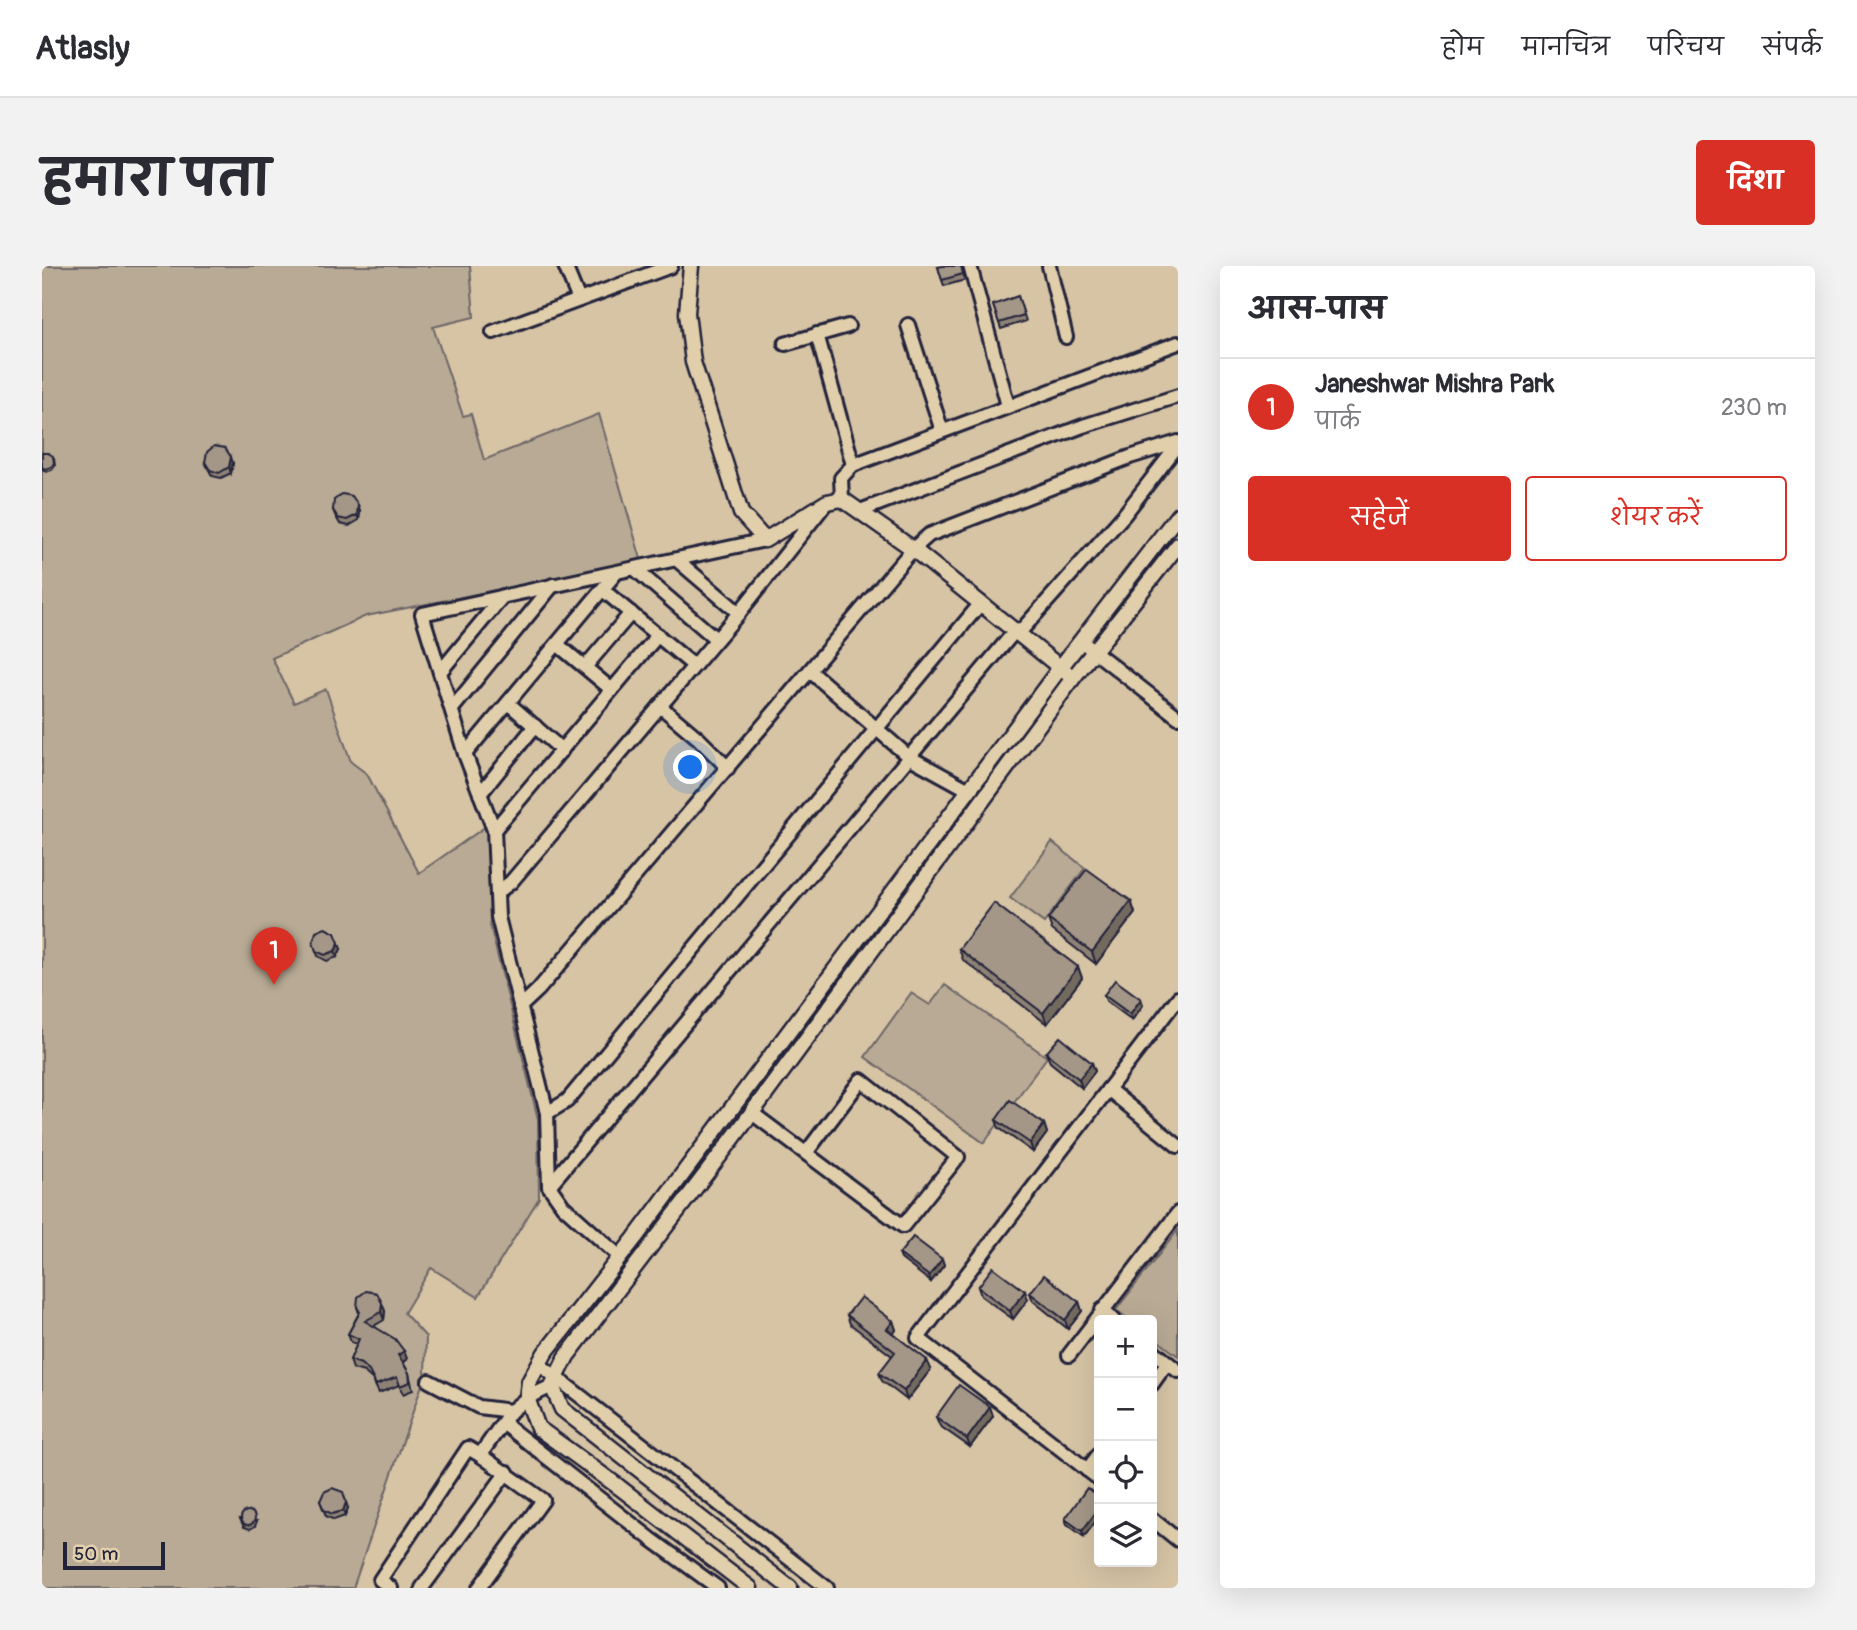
<!DOCTYPE html>
<html lang="hi">
<head>
<meta charset="utf-8">
<style>
  :root { --surface:#fff; --page:#f2f2f3; --text:#2b2b33; --muted:#7c7c81; --line:#e1e1e2; --accent:#d93025 }
  body { margin:0; font-family:Pangolin,"Playpen Sans Deva",sans-serif; background:var(--page); color:var(--text) }
  .controls { position:absolute; right:21px; bottom:21px; display:grid; overflow:hidden; border-radius:7px; box-shadow:0 7px 28px #0002 }
  .controls button { width:63px; height:63px; display:grid; place-items:center; padding:0; border:0; border-bottom:2px solid var(--line); background:var(--surface); color:var(--text); font:35px sans-serif }
  .scale { position:absolute; left:21px; bottom:18px; width:102px; box-sizing:border-box; padding-left:7px; border:4px solid #22223b; border-top:0; font-size:19px; line-height:24px; white-space:nowrap; color:#22223b; -webkit-text-stroke:5px #e1cfac; paint-order:stroke }
  .you { position:absolute; left:649px; top:502px; width:24px; height:24px; margin:-18px; border:5px solid #fff; border-radius:50%; background:#1a73e8; box-shadow:0 0 0 10px #1a73e833 }
  .badge { display:grid; place-items:center; width:46px; height:46px; border-radius:50%; background:var(--accent); color:#fff; font-size:23px; font-weight:700 }
  .pin { position:absolute; translate:-50% -58px; filter:drop-shadow(0 2px 4px #0008) }
  .pin::after { content:''; position:absolute; top:37px; width:24px; height:21px; background:inherit; clip-path:polygon(0 0,100% 0,50% 100%) }
  .list { margin:0; padding:0; list-style:none }
  h2 { display:flex; justify-content:space-between; align-items:center; height:91px; margin:0; padding:0 28px; font-size:30px }
  h2 small { font-size:23px; font-weight:400; color:var(--muted) }
  .list li { display:grid; grid-template-columns:46px 1fr auto; gap:21px; align-items:center; box-sizing:border-box; height:98px; padding:0 28px; border-top:2px solid var(--line) }
  .list b { display:block; font-size:26px; white-space:nowrap }
  .list p { margin:0; font-size:23px; white-space:nowrap; color:var(--muted) }
  .list em { font-size:23px; font-style:normal; color:var(--muted) }
  .actions { display:flex; gap:14px; padding:21px 28px }
  .actions a { flex:1; padding:16px 0; border:2px solid var(--accent); border-radius:7px; text-align:center; font-size:24px; color:var(--accent) }
  .actions .main { background:var(--accent); color:#fff }
  .icon { flex:none; width:38px; height:38px; fill:none; stroke:currentColor; stroke-width:2; stroke-linecap:round; stroke-linejoin:round }
  .map { position:relative; flex:none; width:1136px; height:1322px; overflow:hidden; border-radius:7px }
  header { display:flex; align-items:center; gap:42px; box-sizing:border-box; height:98px; padding:0 35px; background:var(--surface); border-bottom:2px solid var(--line) }
  header strong { font-size:33px }
  nav { display:flex; gap:38px; margin-inline-start:auto; font-size:24px }
  .intro { display:flex; align-items:center; justify-content:space-between; box-sizing:border-box; height:168px; padding:0 42px }
  h1 { margin:0; font-size:49px }
  .button { padding:18px 32px; border-radius:7px; background:var(--accent); color:#fff; font-size:24px; font-weight:700 }
  main { display:flex; gap:42px; padding:0 42px }
  aside { flex:1; background:var(--surface); border-radius:7px; box-shadow:0 7px 28px #0002 }
  .map>svg:first-child { display:block }
</style>
</head>
<body>
<header>
<strong>Atlasly</strong>
<nav><a>होम</a><a>मानचित्र</a><a>परिचय</a><a>संपर्क</a></nav>
</header>
<div class="intro"><h1>हमारा पता</h1><a class="button">दिशा</a></div>
<main>
<div class="map">
<svg width="1136" height="1322" viewBox="0 0 1136 1322">
  <rect width="100%" height="100%" fill="#d6c4a5"/>
  <filter id="ink" filterUnits="userSpaceOnUse"><feTurbulence type="fractalNoise" baseFrequency=".0143" numOctaves="2"/><feDisplacementMap in="SourceGraphic" scale="14" xChannelSelector="R" yChannelSelector="G"/><feConvolveMatrix kernelMatrix="1 2 1 2 8 2 1 2 1" color-interpolation-filters="sRGB"/></filter>
  <g filter="url(#ink)">
    <g fill="#b8aa94" stroke="#6d6668" stroke-width="2">
      <path d="M 0,0 L 428,0 L 432,51 L 391,61 L 421,150 L 429,148 L 442,194 L 557,148 L 599,293 L 532,309 L 324,350 L 230,392 L 252,437 L 284,423 L 309,496 L 325,508 L 377,607 L 446,559 L 448,659 L 496,853 L 497,932 L 436,1031 L 389,1002 L 362,1047 L 384,1071 L 383,1110 L 311,1322 L 0,1322 Z"/>
      <path d="M 1010,576 L 1043,602 L 1002,657 L 968,632 Z"/>
      <path d="M 903,719 L 1005,791 L 942,877 L 823,791 L 869,727 L 888,739 Z"/>
      <path d="M 1136,964 L 1136,1090 L 1110,1070 L 1110,1054 L 1088,1054 L 1074,1044 Z"/>
    </g>
    <g fill="none" stroke-linecap="round" stroke-linejoin="round">
      <g stroke="#22223b" stroke-width="18">
        <g id="minor">
          <path d="M 523,0 L 537,34"/>
          <path d="M 928,0 L 966,140"/>
          <path d="M 1007,0 L 1024,71"/>
          <path d="M 866,59 L 900,165"/>
          <path d="M 451,66 L 629,0"/>
          <path d="M 775,68 L 811,199 L 799,212 L 800,233"/>
          <path d="M 743,78 L 806,60"/>
          <path d="M 811,199 L 1136,77"/>
          <path d="M 818,245 L 1041,160 L 1136,130"/>
          <path d="M 635,294 L 697,347"/>
          <path d="M 593,303 L 674,373"/>
          <path d="M 561,324 L 652,400"/>
          <path d="M 976,368 L 1082,249 L 1136,179"/>
          <path d="M 1039,375 L 1136,451"/>
          <path d="M 515,378 L 569,423"/>
          <path d="M 543,401 L 589,347"/>
          <path d="M 768,405 L 867,491 L 927,524"/>
          <path d="M 398,406 L 461,330"/>
          <path d="M 466,437 L 520,484"/>
          <path d="M 618,440 L 657,473 L 686,502"/>
          <path d="M 410,443 L 511,319"/>
          <path d="M 423,488 L 574,307"/>
          <path d="M 438,528 L 493,460"/>
          <path d="M 452,564 L 616,369"/>
          <path d="M 456,626 L 469,616 L 697,347 L 781,241"/>
          <path d="M 478,741 L 496,724 L 871,283 L 887,269 L 1088,191 L 1136,176"/>
          <path d="M 1066,823 L 1136,880"/>
          <path d="M 505,847 L 525,835 L 939,337"/>
          <path d="M 710,847 L 861,960 L 916,891 L 819,814 L 764,887"/>
          <path d="M 507,920 L 973,365"/>
          <path d="M 578,991 L 521,940 L 507,920 L 505,847 L 456,651 L 452,564 L 423,488 L 380,348 L 723,274"/>
          <path d="M 1060,1044 L 1072,1054"/>
          <path d="M 1110,1084 L 1136,1105"/>
          <path d="M 1027,1089 L 1136,947"/>
          <path d="M 497,1098 L 785,1322"/>
          <path d="M 387,1115 L 437,1141 L 469,1145 L 485,1132 L 510,1120"/>
          <path d="M 1110,1118 L 1125,1097"/>
          <path d="M 461,1157 L 609,1273 L 676,1322"/>
          <path d="M 1045,1204 L 1057,1188"/>
          <path d="M 1057,1213 L 876,1072 L 1136,732"/>
          <path d="M 1110,1253 L 1136,1274"/>
          <path d="M 349,1322 L 338,1314 L 426,1182 L 438,1189"/>
          <path d="M 380,1322 L 465,1206"/>
          <path d="M 437,1322 L 501,1234 L 438,1189 L 469,1145"/>
        </g>
      </g>
      <g stroke="#22223b" stroke-width="19">
        <g id="tertiary">
          <path d="M 649,0 L 645,47 L 651,96 L 699,247 L 723,274 L 785,236 L 800,233 L 871,283 L 1025,407"/>
          <path d="M 708,1322 L 577,1221 L 496,1162 L 485,1132 L 487,1116 L 503,1087 L 593,972 L 1018,402 L 1136,249"/>
          <path d="M 748,1322 L 520,1143 L 510,1120 L 525,1090 L 692,871 L 1031,412 L 1136,279"/>
        </g>
      </g>
      <use href="#minor" stroke="#e1cfac" stroke-width="12"/>
      <use href="#tertiary" stroke="#e1cfac" stroke-width="14"/>
    </g>
    <g fill="#8d8274" stroke="#22223b" stroke-width="2">
      <path d="M 919,0 L 923,14 L 902,20 L 896,1 Z"/>
      <path d="M 976,30 L 984,55 L 959,63 L 951,39 Z"/>
      <path d="M 0,187 L 12,193 L 13,200 L 10,204 L 4,206 L 0,203 Z"/>
      <path d="M 163,196 L 191,197 L 189,207 L 179,212 L 170,210 Z"/>
      <path d="M 316,239 L 318,245 L 317,254 L 307,260 L 298,258 L 293,249 L 291,244 Z"/>
      <path d="M 1089,635 L 1093,647 L 1054,698 L 1010,664 L 1006,653 Z"/>
      <path d="M 271,676 L 299,683 L 295,691 L 285,695 L 276,690 Z"/>
      <path d="M 917,683 L 1036,701 L 1040,712 L 1005,758 L 921,694 Z"/>
      <path d="M 1062,729 L 1099,733 L 1101,739 L 1090,754 L 1064,735 Z"/>
      <path d="M 1004,787 L 1050,797 L 1053,805 L 1040,822 L 1008,796 Z"/>
      <path d="M 954,854 L 1002,858 L 1005,867 L 991,886 L 957,862 Z"/>
      <path d="M 857,988 L 900,993 L 902,999 L 889,1016 L 859,993 Z"/>
      <path d="M 936,1021 L 986,1033 L 971,1053 L 939,1030 Z"/>
      <path d="M 988,1027 L 1037,1036 L 1040,1045 L 1026,1063 L 991,1035 Z"/>
      <path d="M 315,1041 L 343,1045 L 342,1054 L 332,1060 L 362,1085 L 365,1093 L 361,1096 L 367,1107 L 371,1124 L 361,1128 L 357,1119 L 337,1127 L 330,1113 L 322,1106 L 311,1103 L 308,1094 L 315,1078 L 309,1076 L 306,1068 L 317,1047 Z"/>
      <path d="M 805,1049 L 851,1055 L 854,1064 L 851,1068 L 889,1103 L 865,1134 L 840,1115 L 837,1107 L 850,1090 L 808,1058 Z"/>
      <path d="M 948,1141 L 951,1150 L 928,1181 L 898,1160 L 894,1151 Z"/>
      <path d="M 1057,1231 L 1042,1271 L 1025,1258 L 1023,1253 Z"/>
      <path d="M 278,1235 L 306,1242 L 303,1250 L 292,1254 L 284,1250 Z"/>
      <path d="M 198,1253 L 215,1255 L 213,1260 L 208,1263 L 202,1261 Z"/>
    </g>
    <g fill="#736a5e" stroke="#22223b" stroke-width="2">
      <path d="M 189,191 L 191,197 L 189,207 L 187,201 Z"/>
      <path d="M 316,239 L 318,245 L 317,254 L 315,249 Z"/>
      <path d="M 1089,635 L 1093,647 L 1054,698 L 1050,686 Z"/>
      <path d="M 297,677 L 299,683 L 295,691 L 293,685 Z"/>
      <path d="M 1036,701 L 1040,712 L 1005,758 L 1001,747 Z"/>
      <path d="M 1099,733 L 1101,739 L 1090,754 L 1088,748 Z"/>
      <path d="M 1050,797 L 1053,805 L 1040,822 L 1037,813 Z"/>
      <path d="M 1002,858 L 1005,867 L 991,886 L 988,877 Z"/>
      <path d="M 900,993 L 902,999 L 889,1016 L 887,1010 Z"/>
      <path d="M 983,1025 L 986,1033 L 971,1053 L 968,1045 Z"/>
      <path d="M 1037,1036 L 1040,1045 L 1026,1063 L 1023,1054 Z"/>
      <path d="M 340,1037 L 343,1045 L 342,1054 L 339,1046 Z"/>
      <path d="M 851,1055 L 854,1064 L 848,1072 L 845,1063 Z"/>
      <path d="M 362,1085 L 365,1093 L 359,1097 L 356,1089 Z"/>
      <path d="M 885,1094 L 889,1103 L 865,1134 L 862,1125 Z"/>
      <path d="M 948,1141 L 951,1150 L 928,1181 L 925,1173 Z"/>
      <path d="M 304,1236 L 306,1242 L 303,1250 L 301,1245 Z"/>
      <path d="M 1057,1242 L 1057,1251 L 1042,1271 L 1040,1265 Z"/>
    </g>
    <g fill="#a49787" stroke="#22223b" stroke-width="2">
      <path d="M 901,0 L 919,0 L 921,8 L 900,14 L 896,1 Z"/>
      <path d="M 976,30 L 982,49 L 957,57 L 951,39 Z"/>
      <path d="M 172,180 L 183,182 L 189,191 L 187,201 L 177,207 L 168,204 L 163,196 L 165,186 Z"/>
      <path d="M 0,187 L 6,187 L 11,190 L 12,197 L 9,201 L 3,203 L 0,201 Z"/>
      <path d="M 300,228 L 310,230 L 316,239 L 315,249 L 305,254 L 296,252 L 291,244 L 292,234 Z"/>
      <path d="M 1045,603 L 1089,635 L 1050,686 L 1006,653 Z"/>
      <path d="M 952,637 L 1036,701 L 1001,747 L 917,683 Z"/>
      <path d="M 283,662 L 293,667 L 297,677 L 293,685 L 283,689 L 274,685 L 271,676 L 274,666 Z"/>
      <path d="M 1073,714 L 1099,733 L 1088,748 L 1062,729 Z"/>
      <path d="M 1018,771 L 1050,797 L 1037,813 L 1004,787 Z"/>
      <path d="M 968,834 L 1002,858 L 988,877 L 954,854 Z"/>
      <path d="M 871,971 L 900,993 L 887,1010 L 857,988 Z"/>
      <path d="M 951,1001 L 983,1025 L 968,1045 L 936,1021 Z"/>
      <path d="M 1002,1009 L 1037,1036 L 1023,1054 L 988,1027 Z"/>
      <path d="M 324,1025 L 335,1027 L 340,1037 L 339,1046 L 323,1055 L 353,1073 L 362,1085 L 356,1089 L 367,1107 L 368,1116 L 358,1120 L 355,1111 L 334,1119 L 327,1105 L 319,1098 L 308,1094 L 317,1073 L 306,1068 L 318,1046 L 315,1041 L 316,1031 Z"/>
      <path d="M 819,1031 L 851,1055 L 845,1063 L 885,1094 L 862,1125 L 837,1107 L 853,1086 L 805,1049 Z"/>
      <path d="M 917,1119 L 948,1141 L 925,1173 L 894,1151 Z"/>
      <path d="M 290,1222 L 301,1226 L 304,1236 L 301,1245 L 290,1248 L 282,1244 L 278,1235 L 282,1226 Z"/>
      <path d="M 1045,1222 L 1057,1231 L 1057,1242 L 1040,1265 L 1023,1253 Z"/>
      <circle cx="206" cy="1252" r="7"/>
    </g>
  </g>
</svg>
<div class="controls">
<button>+</button>
<button>−</button>
<button><svg class="icon" aria-label="locate" viewBox="0 0 24 24"><circle cx="12" cy="12" r="6"/><path d="M12 2v4M12 18v4M2 12h4M18 12h4"/></svg></button>
<button><svg class="icon" aria-label="layers" viewBox="0 0 24 24"><path d="M12 4l9 5-9 5-9-5zM3 14l9 5 9-5"/></svg></button>
</div>
<div class="scale">50 m</div>
<div class="you"></div>
<div class="pin badge" style="left:232px;top:719px">1</div>
</div>
<aside>
<h2>आस-पास<small></small></h2>
<ul class="list">
<li><span class="badge">1</span><div><b>Janeshwar Mishra Park</b><p>पार्क</p></div><em>230 m</em></li>
</ul>
<div class="actions"><a class="main">सहेजें</a><a>शेयर करें</a></div>
</aside>
</main>
</body>
</html>
